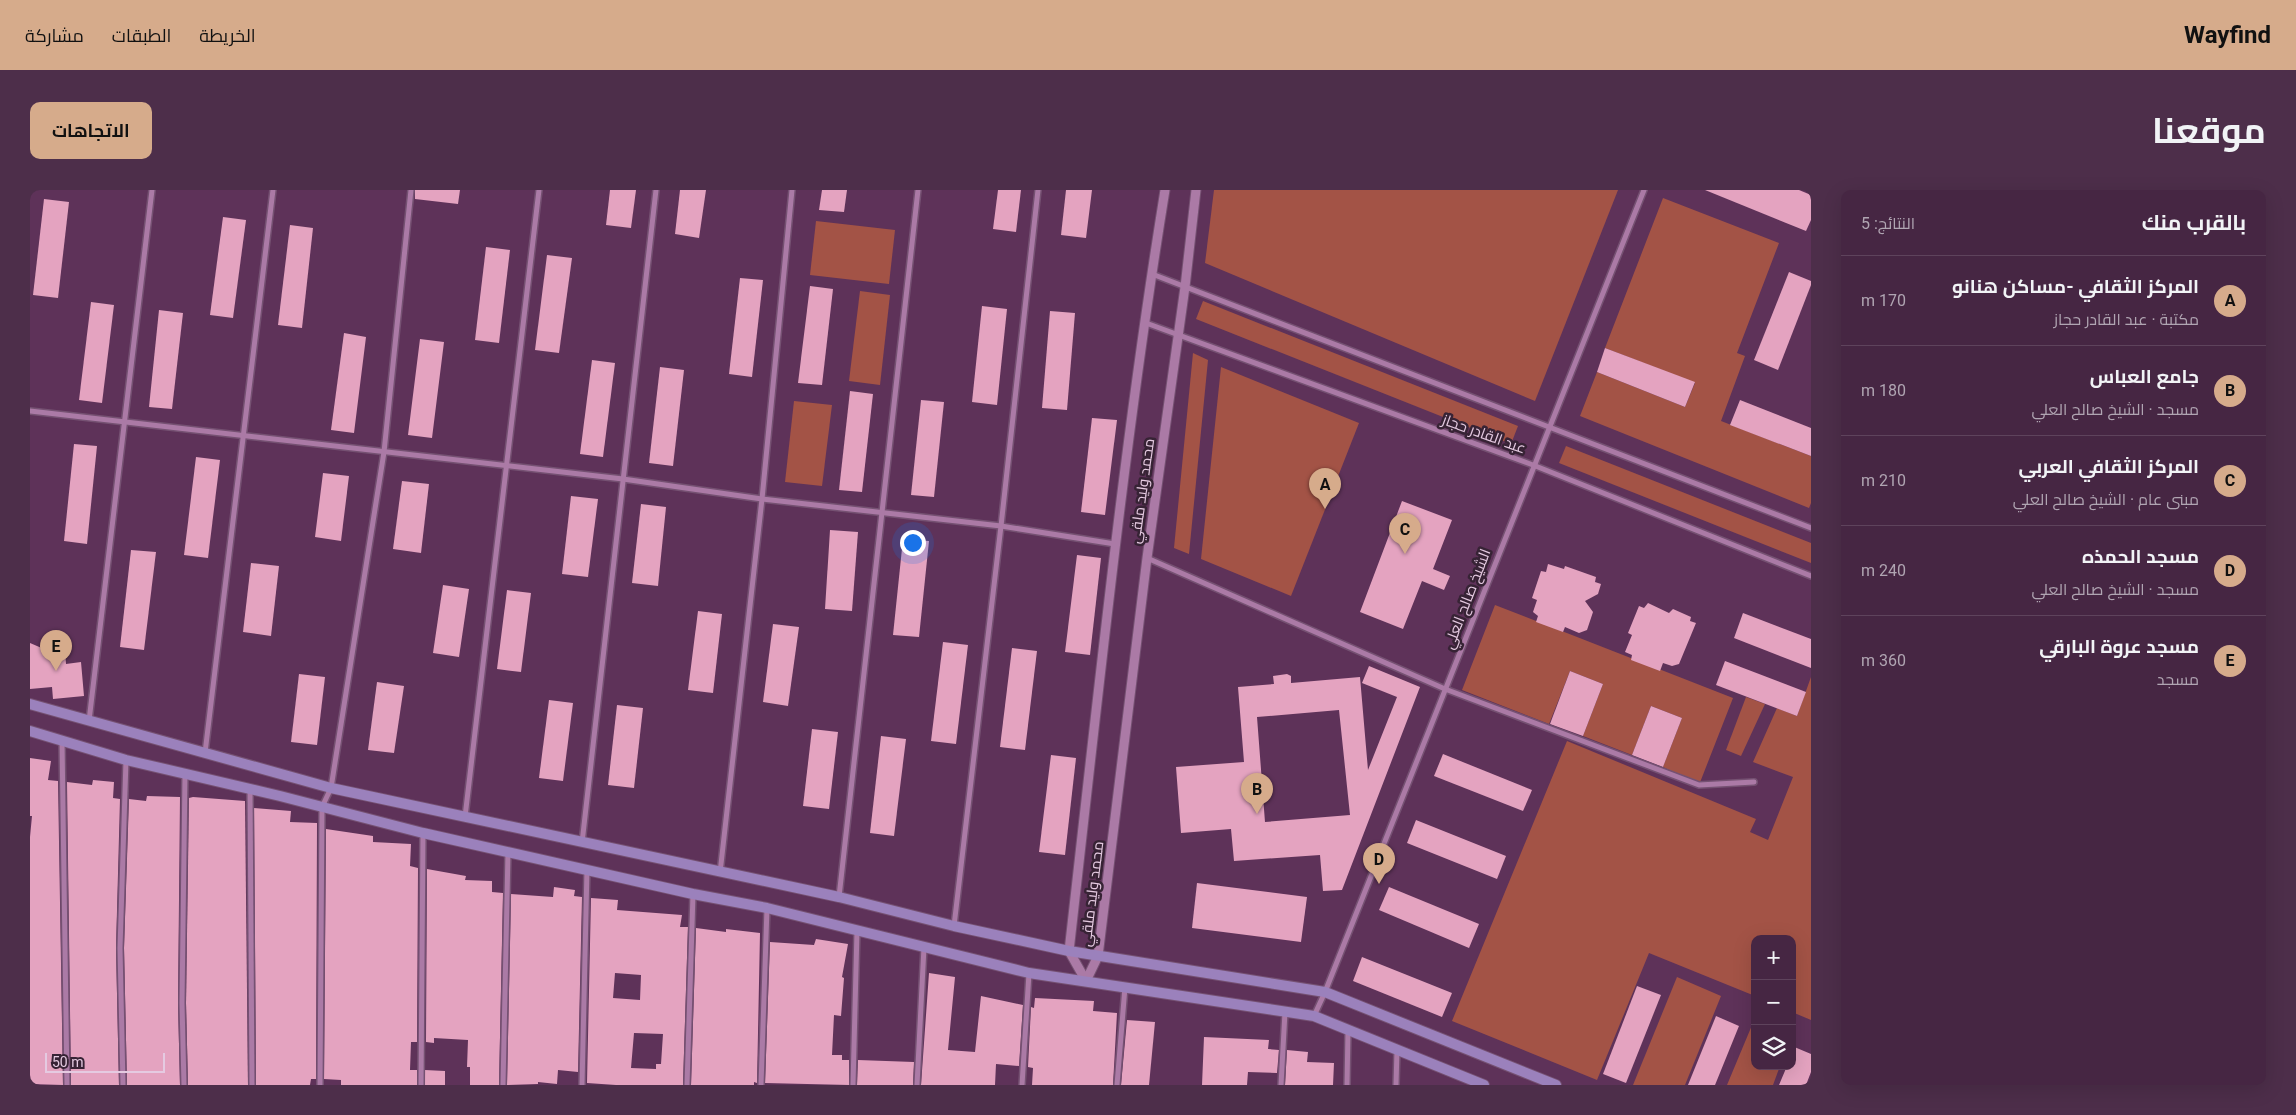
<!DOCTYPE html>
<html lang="ar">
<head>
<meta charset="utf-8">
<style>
  :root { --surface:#462643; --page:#4d2e4a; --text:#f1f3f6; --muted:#b0a5b2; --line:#5e435c; --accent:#d6ab8b }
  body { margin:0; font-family:Roboto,Cairo,sans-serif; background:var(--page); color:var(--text); direction:rtl }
  .controls { position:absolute; right:15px; bottom:15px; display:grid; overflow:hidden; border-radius:10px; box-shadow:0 5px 20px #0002 }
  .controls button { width:45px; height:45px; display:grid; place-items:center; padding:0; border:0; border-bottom:1px solid var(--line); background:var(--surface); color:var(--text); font:25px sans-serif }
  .scale { position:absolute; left:15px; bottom:12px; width:120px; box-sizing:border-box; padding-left:5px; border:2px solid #e5cae1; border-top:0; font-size:14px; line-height:18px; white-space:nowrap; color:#e5cae1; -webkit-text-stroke:4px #372335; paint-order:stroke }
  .you { position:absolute; left:882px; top:352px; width:18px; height:18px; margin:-12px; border:4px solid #fff; border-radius:50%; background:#1a73e8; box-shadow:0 0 0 8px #1a73e833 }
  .badge { display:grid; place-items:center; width:32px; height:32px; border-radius:50%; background:var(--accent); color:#111; font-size:16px; font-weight:700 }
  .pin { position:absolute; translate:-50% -41px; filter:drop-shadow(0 1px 2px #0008) }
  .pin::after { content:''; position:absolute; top:26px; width:18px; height:15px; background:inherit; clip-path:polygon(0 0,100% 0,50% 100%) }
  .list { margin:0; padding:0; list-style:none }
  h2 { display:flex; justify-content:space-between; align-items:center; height:65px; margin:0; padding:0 20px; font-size:21px }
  h2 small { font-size:16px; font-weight:400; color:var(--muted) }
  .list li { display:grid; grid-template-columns:32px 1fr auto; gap:15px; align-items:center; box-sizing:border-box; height:90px; padding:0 20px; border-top:1px solid var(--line) }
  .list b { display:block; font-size:19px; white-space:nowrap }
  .list p { margin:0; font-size:16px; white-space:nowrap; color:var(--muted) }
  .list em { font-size:16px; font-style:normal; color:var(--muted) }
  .icon { flex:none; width:28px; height:28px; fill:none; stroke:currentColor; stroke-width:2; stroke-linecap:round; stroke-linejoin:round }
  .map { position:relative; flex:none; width:1781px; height:895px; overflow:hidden; direction:ltr; border-radius:10px }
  header { display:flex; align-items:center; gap:30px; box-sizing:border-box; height:70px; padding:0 25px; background:var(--accent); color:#111 }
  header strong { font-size:24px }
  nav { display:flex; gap:28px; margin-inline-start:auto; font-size:18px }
  .intro { display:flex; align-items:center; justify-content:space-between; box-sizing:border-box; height:120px; padding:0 30px }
  h1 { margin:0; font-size:35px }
  .button { padding:12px 22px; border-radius:10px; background:var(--accent); color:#111; font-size:18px; font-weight:700 }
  main { display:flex; gap:30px; padding:0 30px }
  aside { flex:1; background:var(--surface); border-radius:10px; box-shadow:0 5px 20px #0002 }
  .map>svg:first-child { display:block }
</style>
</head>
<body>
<header>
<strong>Wayfind</strong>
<nav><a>الخريطة</a><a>الطبقات</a><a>مشاركة</a></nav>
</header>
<div class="intro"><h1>موقعنا</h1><a class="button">الاتجاهات</a></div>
<main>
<aside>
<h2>بالقرب منك<small>النتائج: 5</small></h2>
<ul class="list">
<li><span class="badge">A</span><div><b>المركز الثقافي -مساكن هنانو</b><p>مكتبة · عبد القادر حجاز</p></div><em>170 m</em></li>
<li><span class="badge">B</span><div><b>جامع العباس</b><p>مسجد · الشيخ صالح العلي</p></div><em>180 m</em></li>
<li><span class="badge">C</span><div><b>المركز الثقافي العربي</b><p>مبنى عام · الشيخ صالح العلي</p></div><em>210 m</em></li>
<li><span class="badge">D</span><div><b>مسجد الحمذه</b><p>مسجد · الشيخ صالح العلي</p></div><em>240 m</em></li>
<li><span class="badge">E</span><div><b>مسجد عروة البارقي</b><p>مسجد</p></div><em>360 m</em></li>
</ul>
</aside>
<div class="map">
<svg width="1781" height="895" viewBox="0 0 1781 895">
  <rect width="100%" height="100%" fill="#5e3259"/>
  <g fill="#a35346">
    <path d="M 1184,0 L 1588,0 L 1505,211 L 1175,73 Z"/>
    <path d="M 1633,8 L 1749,53 L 1707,163 L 1715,166 L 1691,231 L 1781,266 L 1781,313 L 1779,318 L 1550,226 L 1567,182 L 1655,217 L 1665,193 L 1575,158 Z"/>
    <path d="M 786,31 L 865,40 L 859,94 L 780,85 Z"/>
    <path d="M 830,101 L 860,105 L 850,195 L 819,191 Z"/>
    <path d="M 1173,111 L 1488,236 L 1481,254 L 1166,129 Z"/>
    <path d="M 1163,163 L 1178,170 L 1159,364 L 1144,358 Z"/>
    <path d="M 1191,177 L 1329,233 L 1261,406 L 1171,369 Z"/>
    <path d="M 764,211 L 802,215 L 792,296 L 755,292 Z"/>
    <path d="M 1536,256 L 1781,353 L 1781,373 L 1529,273 Z"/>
    <path d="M 1465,415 L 1703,508 L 1669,595 L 1633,577 L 1652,528 L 1621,516 L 1602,565 L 1553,546 L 1573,494 L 1540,481 L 1519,534 L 1432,500 Z"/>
    <path d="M 1781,487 L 1781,830 L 1762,822 L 1762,749 L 1725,749 L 1725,806 L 1619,763 L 1567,890 L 1422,831 L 1537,551 L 1726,629 L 1720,642 L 1738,650 L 1763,587 L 1723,572 L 1747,518 L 1767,526 Z"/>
    <path d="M 1716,507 L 1735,514 L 1711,566 L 1696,560 Z"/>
    <path d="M 1647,787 L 1691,806 L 1655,895 L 1603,895 Z"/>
    <path d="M 1725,828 L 1725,876 L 1750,876 L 1743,895 L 1697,895 Z"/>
  </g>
  <g fill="#e4a3c0" fill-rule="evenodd">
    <path d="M 385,0 L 430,0 L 428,14 L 385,9 Z"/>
    <path d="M 580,0 L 606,0 L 601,38 L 576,35 Z"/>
    <path d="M 650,0 L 676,0 L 669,48 L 645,44 Z"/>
    <path d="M 792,0 L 817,0 L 814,22 L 789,20 Z"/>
    <path d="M 968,0 L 991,0 L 986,42 L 963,39 Z"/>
    <path d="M 1036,0 L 1062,0 L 1056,48 L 1031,45 Z"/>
    <path d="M 1675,0 L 1769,0 L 1781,5 L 1781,30 L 1776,41 Z"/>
    <path d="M 14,9 L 39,12 L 28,108 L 3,105 Z"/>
    <path d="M 193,27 L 216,30 L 203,128 L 180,125 Z"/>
    <path d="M 260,35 L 283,38 L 272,138 L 248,135 Z"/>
    <path d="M 456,57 L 480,60 L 469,153 L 445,150 Z"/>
    <path d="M 517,65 L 542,68 L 529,163 L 505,160 Z"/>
    <path d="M 1759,82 L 1781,91 L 1781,95 L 1748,180 L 1724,170 Z"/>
    <path d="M 710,88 L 733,90 L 722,187 L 699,184 Z"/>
    <path d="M 780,96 L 803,99 L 792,195 L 768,193 Z"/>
    <path d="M 61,112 L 84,115 L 72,213 L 49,210 Z"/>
    <path d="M 952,116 L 977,119 L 967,215 L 942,212 Z"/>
    <path d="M 129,120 L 153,123 L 142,219 L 119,217 Z"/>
    <path d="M 1020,121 L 1045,123 L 1037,220 L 1012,218 Z"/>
    <path d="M 314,143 L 336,147 L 324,243 L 301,240 Z"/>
    <path d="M 390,149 L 414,152 L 402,248 L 378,245 Z"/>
    <path d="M 1575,158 L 1665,192 L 1655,217 L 1567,182 Z"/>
    <path d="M 562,170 L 585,173 L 573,267 L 550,264 Z"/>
    <path d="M 630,177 L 654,180 L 643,276 L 619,273 Z"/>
    <path d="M 820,201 L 843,204 L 832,302 L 809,300 Z"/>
    <path d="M 891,210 L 914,212 L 904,307 L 881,305 Z"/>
    <path d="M 1710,210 L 1781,238 L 1781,266 L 1700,235 Z"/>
    <path d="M 1062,228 L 1087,230 L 1075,325 L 1051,322 Z"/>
    <path d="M 44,254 L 67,256 L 57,354 L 34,351 Z"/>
    <path d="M 166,267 L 190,270 L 178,368 L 154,365 Z"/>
    <path d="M 293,283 L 319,286 L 311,351 L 285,347 Z"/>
    <path d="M 372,291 L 399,294 L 391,363 L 363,359 Z"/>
    <path d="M 541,306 L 568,309 L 558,387 L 532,384 Z"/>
    <path d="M 1372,311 L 1422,330 L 1403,379 L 1420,386 L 1414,400 L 1392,391 L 1373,439 L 1330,422 Z"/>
    <path d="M 611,314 L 636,317 L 628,396 L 602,393 Z"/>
    <path d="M 800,340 L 828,342 L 822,421 L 795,419 Z"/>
    <path d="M 873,349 L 899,351 L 889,447 L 863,445 Z"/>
    <path d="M 101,360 L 126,362 L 114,460 L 90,457 Z"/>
    <path d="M 1047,365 L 1071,368 L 1060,465 L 1035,462 Z"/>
    <path d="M 221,373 L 249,376 L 241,446 L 213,442 Z"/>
    <path d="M 1518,374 L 1534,379 L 1535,376 L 1566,387 L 1565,392 L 1571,394 L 1568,404 L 1555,411 L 1563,422 L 1557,440 L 1549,443 L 1535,437 L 1533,442 L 1506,432 L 1508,426 L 1503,422 L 1507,410 L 1502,408 L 1511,381 L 1516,382 Z"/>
    <path d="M 413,395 L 439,399 L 429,467 L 403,463 Z"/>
    <path d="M 477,400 L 501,403 L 491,482 L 467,479 Z"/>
    <path d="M 1618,413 L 1639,423 L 1643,419 L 1661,427 L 1660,431 L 1666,433 L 1649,474 L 1642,476 L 1633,473 L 1630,481 L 1601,470 L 1602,465 L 1595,462 L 1602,445 L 1598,443 L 1609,416 L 1614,418 Z"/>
    <path d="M 668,421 L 692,424 L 683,503 L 658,500 Z"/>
    <path d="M 1713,423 L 1781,449 L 1781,478 L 1704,448 Z"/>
    <path d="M 743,434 L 769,437 L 758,516 L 733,512 Z"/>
    <path d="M 913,452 L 938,455 L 926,554 L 901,551 Z"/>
    <path d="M 0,453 L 21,462 L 35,460 L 36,474 L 51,472 L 54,506 L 23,509 L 22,497 L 0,499 Z"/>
    <path d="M 982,458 L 1007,461 L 995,560 L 970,557 Z"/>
    <path d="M 1695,471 L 1776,502 L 1767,526 L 1686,495 Z"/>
    <path d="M 1339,476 L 1390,497 L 1312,700 L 1293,701 L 1290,665 L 1204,671 L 1201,639 L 1151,643 L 1146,577 L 1214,572 L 1208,497 L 1244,494 L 1243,486 L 1257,484 L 1261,486 L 1261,493 L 1330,487 L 1338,580 L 1367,507 L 1332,493 ZM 1309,520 L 1320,625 L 1235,632 L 1227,527 Z"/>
    <path d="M 1540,481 L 1573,494 L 1553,546 L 1520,534 Z"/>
    <path d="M 269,484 L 295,487 L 287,555 L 261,552 Z"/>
    <path d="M 347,492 L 374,496 L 364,563 L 338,560 Z"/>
    <path d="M 519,510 L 543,513 L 533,591 L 509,588 Z"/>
    <path d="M 587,515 L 613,518 L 604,598 L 578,595 Z"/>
    <path d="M 1621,516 L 1652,528 L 1633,577 L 1602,565 Z"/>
    <path d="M 782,539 L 808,542 L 799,619 L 773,616 Z"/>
    <path d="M 851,546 L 876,549 L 864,646 L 840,643 Z"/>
    <path d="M 1413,564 L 1502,600 L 1493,621 L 1404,586 Z"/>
    <path d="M 1021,565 L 1046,568 L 1035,665 L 1009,662 Z"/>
    <path d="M 0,568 L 21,571 L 18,590 L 28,591 L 33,895 L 0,894 L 0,647 L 2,626 L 0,626 Z"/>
    <path d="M 63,590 L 84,592 L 83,608 L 90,609 L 86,758 L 89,895 L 41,895 L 37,592 L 62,595 Z"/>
    <path d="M 117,606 L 150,607 L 148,813 L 150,895 L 97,895 L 94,758 L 99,609 L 116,611 Z"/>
    <path d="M 163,607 L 215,611 L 218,895 L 158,895 L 156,813 L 159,608 Z"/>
    <path d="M 224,618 L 261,621 L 260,632 L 287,633 L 286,889 L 281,889 L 280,895 L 226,895 Z"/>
    <path d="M 1386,630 L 1476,666 L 1467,689 L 1377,653 Z"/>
    <path d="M 296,639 L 343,646 L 343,652 L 381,654 L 380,676 L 388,678 L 387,852 L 381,852 L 380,880 L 387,880 L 387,895 L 311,895 L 311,890 L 294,889 Z"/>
    <path d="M 397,679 L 436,686 L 435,690 L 462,691 L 462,702 L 473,703 L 469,895 L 440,895 L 440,877 L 437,877 L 438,850 L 404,848 L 404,853 L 396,852 Z"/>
    <path d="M 1167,693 L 1277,707 L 1271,752 L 1162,738 Z"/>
    <path d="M 524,697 L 545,700 L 544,706 L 552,707 L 548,882 L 528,880 L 527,894 L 508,892 L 508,894 L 477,895 L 481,704 L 523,707 Z"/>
    <path d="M 1359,697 L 1449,734 L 1439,758 L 1349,720 Z"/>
    <path d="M 561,708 L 588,710 L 587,720 L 652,725 L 650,737 L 658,737 L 653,895 L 586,895 L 557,893 ZM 585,783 L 611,785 L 610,810 L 583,808 ZM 604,843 L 633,844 L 631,874 L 626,874 L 626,879 L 601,878 Z"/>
    <path d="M 666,738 L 696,742 L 696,739 L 730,743 L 727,893 L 724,892 L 724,895 L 661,895 Z"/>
    <path d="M 786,749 L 818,754 L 812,787 L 814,788 L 811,826 L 804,825 L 802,865 L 812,865 L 812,870 L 819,870 L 819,895 L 735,893 L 740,752 L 784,755 Z"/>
    <path d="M 1332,767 L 1422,803 L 1412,827 L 1323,791 Z"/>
    <path d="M 899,783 L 925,787 L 918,860 L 945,862 L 951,806 L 993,815 L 989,876 L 966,874 L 965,895 L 891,895 Z"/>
    <path d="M 1607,796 L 1631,805 L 1596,893 L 1573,884 Z"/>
    <path d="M 1005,808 L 1064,811 L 1063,821 L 1087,823 L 1083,895 L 1002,895 L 1003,878 L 998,877 L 1001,817 L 1004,818 Z"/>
    <path d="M 1686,826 L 1709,836 L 1685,895 L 1658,895 Z"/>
    <path d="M 1097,830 L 1125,832 L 1119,895 L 1091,895 Z"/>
    <path d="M 1174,847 L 1239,850 L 1238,859 L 1249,860 L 1247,883 L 1218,882 L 1217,895 L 1172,895 Z"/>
    <path d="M 1762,856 L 1781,864 L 1781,882 L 1776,895 L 1749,895 L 1757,876 L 1762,876 Z"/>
    <path d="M 1257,860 L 1278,862 L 1277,872 L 1304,873 L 1303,895 L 1255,895 Z"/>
    <path d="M 828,870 L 884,872 L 883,895 L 827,895 Z"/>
    <path d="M 395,880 L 415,881 L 415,895 L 395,895 Z"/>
  </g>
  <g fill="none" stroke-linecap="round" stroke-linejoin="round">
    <g stroke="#755172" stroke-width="8">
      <g id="minor">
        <path d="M 1122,84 L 1781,338"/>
        <path d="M 1116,133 L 1503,275 L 1781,386"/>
        <path d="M 0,221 L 593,289 L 732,309 L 971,336 L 1085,354"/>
        <path d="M 1117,368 L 1415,499 L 1669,595 L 1724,592"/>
        <path d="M 59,531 L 122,0"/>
        <path d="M 32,551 L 37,895"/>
        <path d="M 175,563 L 243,0"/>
        <path d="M 220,599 L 222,895"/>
        <path d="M 435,627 L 509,0"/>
        <path d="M 552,653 L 626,0"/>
        <path d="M 690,683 L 732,309 L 762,0"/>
        <path d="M 809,707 L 888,0"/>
        <path d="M 924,736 L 971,336 L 1008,0"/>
        <path d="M 1284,826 L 1295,802 L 1614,0"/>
        <path d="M 93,895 L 90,758 L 96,570"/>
        <path d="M 154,895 L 152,813 L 155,584"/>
        <path d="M 290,895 L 292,617 L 301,598 L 354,262 L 381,0"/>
        <path d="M 391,895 L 393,643"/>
        <path d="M 473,895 L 478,662"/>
        <path d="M 552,895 L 557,679"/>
        <path d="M 657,895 L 663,704"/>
        <path d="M 731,895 L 737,718"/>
        <path d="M 823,895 L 827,741"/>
        <path d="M 887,895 L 894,757"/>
        <path d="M 992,895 L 999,783"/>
        <path d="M 1087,895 L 1095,797"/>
        <path d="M 1251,895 L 1255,822"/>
        <path d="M 1317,895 L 1318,841"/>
        <path d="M 1366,895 L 1367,860"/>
      </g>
    </g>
    <g stroke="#755172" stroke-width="11">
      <g id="tertiary">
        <path d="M 1056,791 L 1039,761 C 1068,507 1094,252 1135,0"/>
        <path d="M 1056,791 L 1068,766 L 1117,368 L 1155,97 L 1166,0"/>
      </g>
    </g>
    <g stroke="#755172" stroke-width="12">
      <g id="secondary">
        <path d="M 0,514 L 301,598 L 809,707 L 924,736 L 1039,761 L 1295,802 L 1526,895"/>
        <path d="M 0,541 L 96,570 L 250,606 L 393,643 L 663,704 L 737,718 L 999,783 L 1284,826 L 1454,895"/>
      </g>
    </g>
    <use href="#minor" stroke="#ab7aa6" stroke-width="5"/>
    <use href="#tertiary" stroke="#ab7aa6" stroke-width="9"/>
    <use href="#secondary" stroke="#9b81bc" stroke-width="10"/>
  </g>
  <g text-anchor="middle" stroke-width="5" stroke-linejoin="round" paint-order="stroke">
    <g font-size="15" fill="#e5cae1" stroke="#372335">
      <text transform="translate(1454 244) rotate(20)" y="5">عبد القادر حجاز</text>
      <text transform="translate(1112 301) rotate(-82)" y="5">محمد وليد ملقي</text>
      <text transform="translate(1437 409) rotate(-69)" y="5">الشيخ صالح العلي</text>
      <text transform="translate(1062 704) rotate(-83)" y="5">محمد وليد ملقي</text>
    </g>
  </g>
</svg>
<div class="controls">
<button>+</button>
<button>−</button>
<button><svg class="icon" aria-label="layers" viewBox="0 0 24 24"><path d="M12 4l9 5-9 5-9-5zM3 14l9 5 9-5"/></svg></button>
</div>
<div class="scale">50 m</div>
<div class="you"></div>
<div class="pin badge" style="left:1295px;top:319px">A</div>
<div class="pin badge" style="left:1227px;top:624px">B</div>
<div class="pin badge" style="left:1375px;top:364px">C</div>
<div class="pin badge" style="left:1349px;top:694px">D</div>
<div class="pin badge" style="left:26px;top:481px">E</div>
</div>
</main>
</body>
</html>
